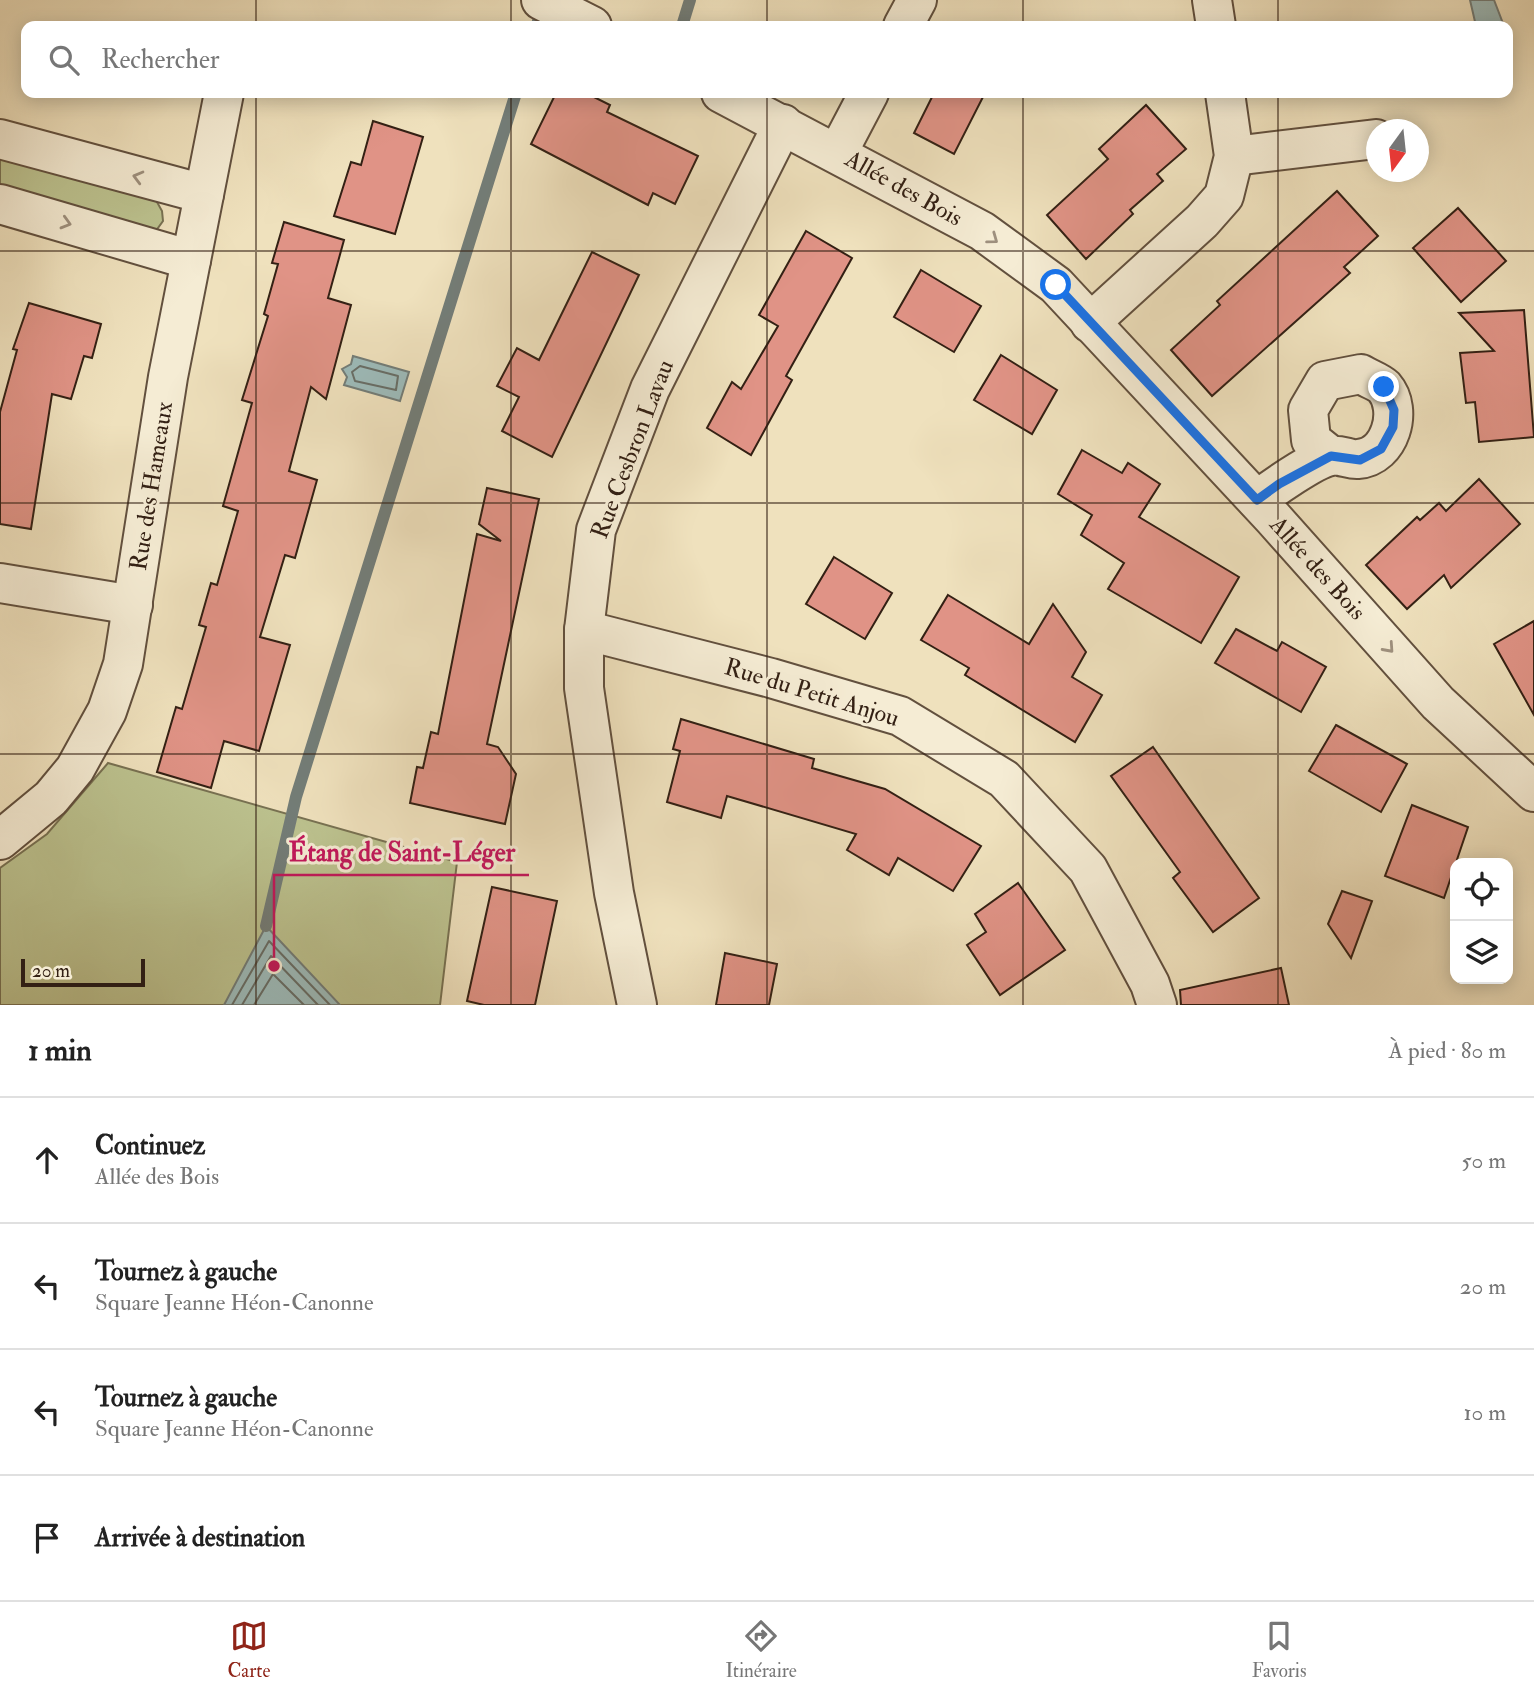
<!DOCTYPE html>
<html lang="fr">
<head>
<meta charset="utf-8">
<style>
  :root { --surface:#fff; --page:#f6f6f6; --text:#222; --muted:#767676; --line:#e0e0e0; --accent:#8f2418 }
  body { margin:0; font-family:"IM FELL Double Pica",serif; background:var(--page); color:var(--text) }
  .controls { position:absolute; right:21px; bottom:21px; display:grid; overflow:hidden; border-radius:14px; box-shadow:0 4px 18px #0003 }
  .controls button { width:63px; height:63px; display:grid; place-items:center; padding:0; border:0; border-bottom:2px solid var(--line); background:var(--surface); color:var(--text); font:35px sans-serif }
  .compass { position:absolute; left:1366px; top:119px; width:63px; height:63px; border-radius:50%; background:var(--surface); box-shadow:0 4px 18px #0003; rotate:195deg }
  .scale { position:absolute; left:21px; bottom:18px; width:124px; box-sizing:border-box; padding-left:7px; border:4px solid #332014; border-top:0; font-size:19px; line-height:24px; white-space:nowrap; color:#332014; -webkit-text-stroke:5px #f5ecd4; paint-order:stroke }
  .stop { position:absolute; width:21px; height:21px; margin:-16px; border:5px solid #1a73e8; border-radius:50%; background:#fff }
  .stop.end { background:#1a73e8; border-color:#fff; box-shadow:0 2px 7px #0008 }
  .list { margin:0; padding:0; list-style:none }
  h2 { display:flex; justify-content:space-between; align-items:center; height:91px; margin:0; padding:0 28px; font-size:30px }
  h2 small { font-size:23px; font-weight:400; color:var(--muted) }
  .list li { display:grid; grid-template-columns:46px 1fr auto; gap:21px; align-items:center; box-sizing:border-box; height:126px; padding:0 28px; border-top:2px solid var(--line) }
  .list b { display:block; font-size:26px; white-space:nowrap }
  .list p { margin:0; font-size:23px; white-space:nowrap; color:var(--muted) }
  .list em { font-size:23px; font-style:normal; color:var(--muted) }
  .icon { flex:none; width:38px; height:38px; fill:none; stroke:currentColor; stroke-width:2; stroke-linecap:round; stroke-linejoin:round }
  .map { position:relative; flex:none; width:1534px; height:1005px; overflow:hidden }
  .search { position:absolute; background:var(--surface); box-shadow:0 4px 18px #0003; left:21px; right:21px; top:21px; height:77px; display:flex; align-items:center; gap:18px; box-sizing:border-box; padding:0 24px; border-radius:14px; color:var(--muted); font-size:26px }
  .sheet { height:595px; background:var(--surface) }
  nav { display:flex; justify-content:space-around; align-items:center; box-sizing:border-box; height:98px; border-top:2px solid var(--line); background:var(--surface); font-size:19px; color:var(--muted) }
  nav a { display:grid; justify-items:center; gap:4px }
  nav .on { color:var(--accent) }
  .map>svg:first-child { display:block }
</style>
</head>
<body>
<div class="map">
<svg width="1534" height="1005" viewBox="0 0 1534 1005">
  <rect width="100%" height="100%" fill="#efe1bd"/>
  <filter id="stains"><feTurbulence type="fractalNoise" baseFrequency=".00286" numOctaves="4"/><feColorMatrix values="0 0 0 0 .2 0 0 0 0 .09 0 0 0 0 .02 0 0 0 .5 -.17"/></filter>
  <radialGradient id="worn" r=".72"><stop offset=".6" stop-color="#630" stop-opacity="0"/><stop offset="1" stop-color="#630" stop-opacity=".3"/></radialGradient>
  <g fill="#bcc28f" stroke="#787152" stroke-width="2">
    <path d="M 0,151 L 152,193 L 162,211 L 163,221 L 155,232 L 0,195 Z"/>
    <path d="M 108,763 L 457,862 L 440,1005 L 0,1005 L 0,868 L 47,834 Z"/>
  </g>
  <g fill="#9dbbba" stroke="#737d78" stroke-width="2">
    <path d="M 1470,0 L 1494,0 L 1504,26 L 1476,26 Z"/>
    <path d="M 353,356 L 409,372 L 400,401 L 344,385 L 347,377 L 342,369 L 351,364 Z"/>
    <path d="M 266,926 L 340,1005 L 224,1005 Z"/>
  </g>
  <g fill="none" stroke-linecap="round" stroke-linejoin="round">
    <g stroke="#686e67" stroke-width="2">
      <path d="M 360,366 L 398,376 L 396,390 L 355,381 L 352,372 Z"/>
      <path d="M 232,1005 L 269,941 L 330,1005"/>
      <path d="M 242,1005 L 271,956 L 318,1005"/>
      <path d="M 254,1005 L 273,974 L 304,1005"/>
    </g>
    <g stroke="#737d78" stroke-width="12">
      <path d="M 537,26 L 538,21"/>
      <path d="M 682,26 L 690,0"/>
      <path d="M 266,926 L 296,797 L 516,93"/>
    </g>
  </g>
  <g fill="#e09386" stroke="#332014" stroke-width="2">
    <path d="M 556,93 L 586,93 L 610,105 L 607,112 L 698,156 L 675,204 L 653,193 L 648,205 L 531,144 Z"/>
    <path d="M 934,93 L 985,93 L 954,154 L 914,133 Z"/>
    <path d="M 1146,105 L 1186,149 L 1157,174 L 1163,181 L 1130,210 L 1133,214 L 1086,259 L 1047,215 L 1108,159 L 1099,149 Z"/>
    <path d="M 373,121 L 423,137 L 395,234 L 334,216 L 351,162 L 361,165 Z"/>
    <path d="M 1337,191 L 1378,236 L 1344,267 L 1350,273 L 1212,396 L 1171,350 L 1220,305 L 1217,301 Z"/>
    <path d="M 1458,208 L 1506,261 L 1461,302 L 1413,248 Z"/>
    <path d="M 284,222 L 344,240 L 328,298 L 351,305 L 326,399 L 311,387 L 289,471 L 317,480 L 295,558 L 285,555 L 260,637 L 290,645 L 259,751 L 224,741 L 211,788 L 157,772 L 176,707 L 182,709 L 206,627 L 199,625 L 211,583 L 217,585 L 238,511 L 223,506 L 252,403 L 242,400 L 268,316 L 264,314 L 278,264 L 272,263 Z"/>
    <path d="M 806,231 L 852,258 L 786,376 L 792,380 L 751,455 L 707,428 L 732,382 L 741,389 L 778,326 L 759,315 Z"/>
    <path d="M 592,252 L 639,275 L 552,457 L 502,431 L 519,397 L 497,386 L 517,348 L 539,360 Z"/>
    <path d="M 921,270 L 981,306 L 954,352 L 894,317 Z"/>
    <path d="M 29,303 L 101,324 L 92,358 L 84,356 L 71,399 L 52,394 L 31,529 L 0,524 L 0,412 L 17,350 L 13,349 Z"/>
    <path d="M 1524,310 L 1534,437 L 1479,442 L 1475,402 L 1466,403 L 1460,353 L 1494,351 L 1459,313 Z"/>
    <path d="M 1001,355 L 1057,390 L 1032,434 L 974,400 Z"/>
    <path d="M 1082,450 L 1122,473 L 1128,463 L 1160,484 L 1139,517 L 1239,577 L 1201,643 L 1108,589 L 1124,563 L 1081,535 L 1092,515 L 1058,494 Z"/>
    <path d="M 1479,479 L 1520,524 L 1451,588 L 1444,575 L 1407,609 L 1366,565 L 1417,517 L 1420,520 L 1439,503 L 1446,511 Z"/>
    <path d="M 487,488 L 539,499 L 487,744 L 498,747 L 516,774 L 505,824 L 410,803 L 417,767 L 423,768 L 431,732 L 438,734 L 477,534 L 501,541 L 479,524 Z"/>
    <path d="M 834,557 L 892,593 L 865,639 L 806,604 Z"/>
    <path d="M 948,595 L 1029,644 L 1053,604 L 1086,652 L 1072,677 L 1102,695 L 1075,742 L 965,675 L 969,668 L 921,640 Z"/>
    <path d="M 1534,621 L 1534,715 L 1494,644 Z"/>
    <path d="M 1236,629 L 1277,651 L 1282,642 L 1326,667 L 1301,712 L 1215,663 Z"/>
    <path d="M 681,719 L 814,759 L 812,768 L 885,789 L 981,846 L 953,891 L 898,858 L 889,875 L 847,850 L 856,834 L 727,796 L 721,818 L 667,802 L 680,751 L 673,749 Z"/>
    <path d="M 1336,725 L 1407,764 L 1381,812 L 1309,771 Z"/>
    <path d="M 1153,747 L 1259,898 L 1213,932 L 1173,878 L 1180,872 L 1111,776 Z"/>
    <path d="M 1412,805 L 1468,827 L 1444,898 L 1385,876 Z"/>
    <path d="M 1018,883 L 1065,950 L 1000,995 L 967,945 L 986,932 L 975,914 Z"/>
    <path d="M 492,887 L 557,901 L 535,1005 L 484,1005 L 467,1001 Z"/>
    <path d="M 1342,891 L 1372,901 L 1351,958 L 1328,924 Z"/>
    <path d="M 725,953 L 777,964 L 769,1005 L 716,1005 Z"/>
    <path d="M 1281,968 L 1289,1005 L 1181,1005 L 1180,990 Z"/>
  </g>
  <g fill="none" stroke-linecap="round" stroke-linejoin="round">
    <g stroke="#62503e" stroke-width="42">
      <g id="street">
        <path d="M 541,0 L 592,26"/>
        <path d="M 1212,0 L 1216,26"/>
        <path d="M 903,26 L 917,0"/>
        <path d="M 721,93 L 982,231 L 1056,285 L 1273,518 L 1438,703 L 1534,792"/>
        <path d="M 0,139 L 204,194"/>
        <path d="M 838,152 L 869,93"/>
        <path d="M 1234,156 L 1376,139"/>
        <path d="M 0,204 L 191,260"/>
        <path d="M 1090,323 L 1202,221 L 1224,196 L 1234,156 L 1225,93"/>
        <path d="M 1257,500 C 1272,489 1314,459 1331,456 C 1340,454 1350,460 1358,459 C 1390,457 1404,410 1384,387 C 1379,382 1367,378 1361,374 L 1325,381 L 1308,410 L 1311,440 L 1331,456"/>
        <path d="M 0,583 L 133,605"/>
        <path d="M 584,630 L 771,678 L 900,716 L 1004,779 L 1088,869 L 1150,984 L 1157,1005"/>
        <path d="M 0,840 L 51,798 L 75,769 L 107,711 L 123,664 L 168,377 L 224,93"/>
        <path d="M 637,1005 L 614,893 L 584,688 L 584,630 L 596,530 L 650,389 L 783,124"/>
      </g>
    </g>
    <use href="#street" stroke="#f5ecd4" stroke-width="38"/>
  </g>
  <defs><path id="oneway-chevron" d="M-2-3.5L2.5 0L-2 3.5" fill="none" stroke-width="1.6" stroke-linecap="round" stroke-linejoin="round" transform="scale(1.75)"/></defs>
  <g stroke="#9e907e">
    <use href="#oneway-chevron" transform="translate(138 177) rotate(-165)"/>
    <use href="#oneway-chevron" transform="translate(66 223) rotate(16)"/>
    <use href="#oneway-chevron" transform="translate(993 239) rotate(36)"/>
    <use href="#oneway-chevron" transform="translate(1389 648) rotate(48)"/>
  </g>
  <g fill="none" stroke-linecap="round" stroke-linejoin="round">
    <path stroke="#1a73e8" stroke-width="9" d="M 1056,285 L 1257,500 L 1279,484 L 1331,456 L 1360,460 L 1381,449 L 1393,427 L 1394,410 L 1384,387"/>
  </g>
  <path fill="none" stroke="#332014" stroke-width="2" stroke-opacity="0.55" d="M 256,0 L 256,26M 511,0 L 511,26M 767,0 L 767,26M 1023,0 L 1023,26M 1278,0 L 1278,26M 256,93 L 256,1005M 511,93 L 511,1005M 767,93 L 767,1005M 1023,93 L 1023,1005M 1278,93 L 1278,1005M 0,251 L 1534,251M 0,503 L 1534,503M 0,754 L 1534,754"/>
  <g text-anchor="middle" stroke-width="6" stroke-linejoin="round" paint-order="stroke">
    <g font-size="24" fill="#332014" stroke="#f5ecd4">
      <text transform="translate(904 188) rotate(29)" y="8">Allée des Bois</text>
      <text transform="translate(632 449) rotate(-69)" y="8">Rue Cesbron Lavau</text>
      <text transform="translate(151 486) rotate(-81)" y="8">Rue des Hameaux</text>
      <text transform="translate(1318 568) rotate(48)" y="8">Allée des Bois</text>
      <text transform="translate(812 692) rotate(17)" y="8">Rue du Petit Anjou</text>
    </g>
  </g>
  <path fill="none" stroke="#c2185b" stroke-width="2.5" d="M274 966L274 875H529"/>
  <circle fill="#c2185b" stroke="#f5ecd4" stroke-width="2.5" cx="274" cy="966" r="7"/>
  <g font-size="26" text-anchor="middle" font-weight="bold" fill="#c2185b" stroke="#f5ecd4" stroke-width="6" stroke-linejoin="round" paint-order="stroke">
    <text x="402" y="861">Étang de Saint-Léger</text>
  </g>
  <rect width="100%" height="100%" filter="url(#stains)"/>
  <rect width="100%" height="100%" fill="url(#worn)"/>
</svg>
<div class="controls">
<button><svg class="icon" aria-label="locate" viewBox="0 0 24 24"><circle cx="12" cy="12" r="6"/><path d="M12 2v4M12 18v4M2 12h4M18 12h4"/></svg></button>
<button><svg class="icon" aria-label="layers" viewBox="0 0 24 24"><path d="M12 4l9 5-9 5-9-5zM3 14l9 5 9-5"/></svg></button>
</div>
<svg class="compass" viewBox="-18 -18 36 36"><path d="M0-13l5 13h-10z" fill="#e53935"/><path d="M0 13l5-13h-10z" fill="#767676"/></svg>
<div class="scale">20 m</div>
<div class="stop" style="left:1056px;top:285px"></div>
<div class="stop end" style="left:1384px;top:387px"></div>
<div class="search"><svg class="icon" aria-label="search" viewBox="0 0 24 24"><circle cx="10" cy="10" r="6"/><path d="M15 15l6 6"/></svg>Rechercher</div>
</div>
<section class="sheet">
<h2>1 min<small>À pied · 80 m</small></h2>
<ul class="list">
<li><svg class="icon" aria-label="ahead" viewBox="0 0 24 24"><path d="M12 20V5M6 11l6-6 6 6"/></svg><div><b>Continuez</b><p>Allée des Bois</p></div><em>50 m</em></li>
<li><svg class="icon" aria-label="left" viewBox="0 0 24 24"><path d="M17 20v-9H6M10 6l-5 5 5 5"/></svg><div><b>Tournez à gauche</b><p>Square Jeanne Héon-Canonne</p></div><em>20 m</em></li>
<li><svg class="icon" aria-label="left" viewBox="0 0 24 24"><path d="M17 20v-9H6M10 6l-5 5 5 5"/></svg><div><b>Tournez à gauche</b><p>Square Jeanne Héon-Canonne</p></div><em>10 m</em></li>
<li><svg class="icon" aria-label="arrive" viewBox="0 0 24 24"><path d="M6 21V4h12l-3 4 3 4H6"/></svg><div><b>Arrivée à destination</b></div></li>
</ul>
</section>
<nav>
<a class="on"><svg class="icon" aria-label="map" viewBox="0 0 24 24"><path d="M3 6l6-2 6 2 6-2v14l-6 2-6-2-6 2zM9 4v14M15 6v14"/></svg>Carte</a>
<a><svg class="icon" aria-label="directions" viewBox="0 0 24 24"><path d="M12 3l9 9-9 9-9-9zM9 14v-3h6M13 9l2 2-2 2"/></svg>Itinéraire</a>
<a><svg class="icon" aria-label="saved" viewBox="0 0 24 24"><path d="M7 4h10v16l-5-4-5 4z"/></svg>Favoris</a>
</nav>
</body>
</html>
